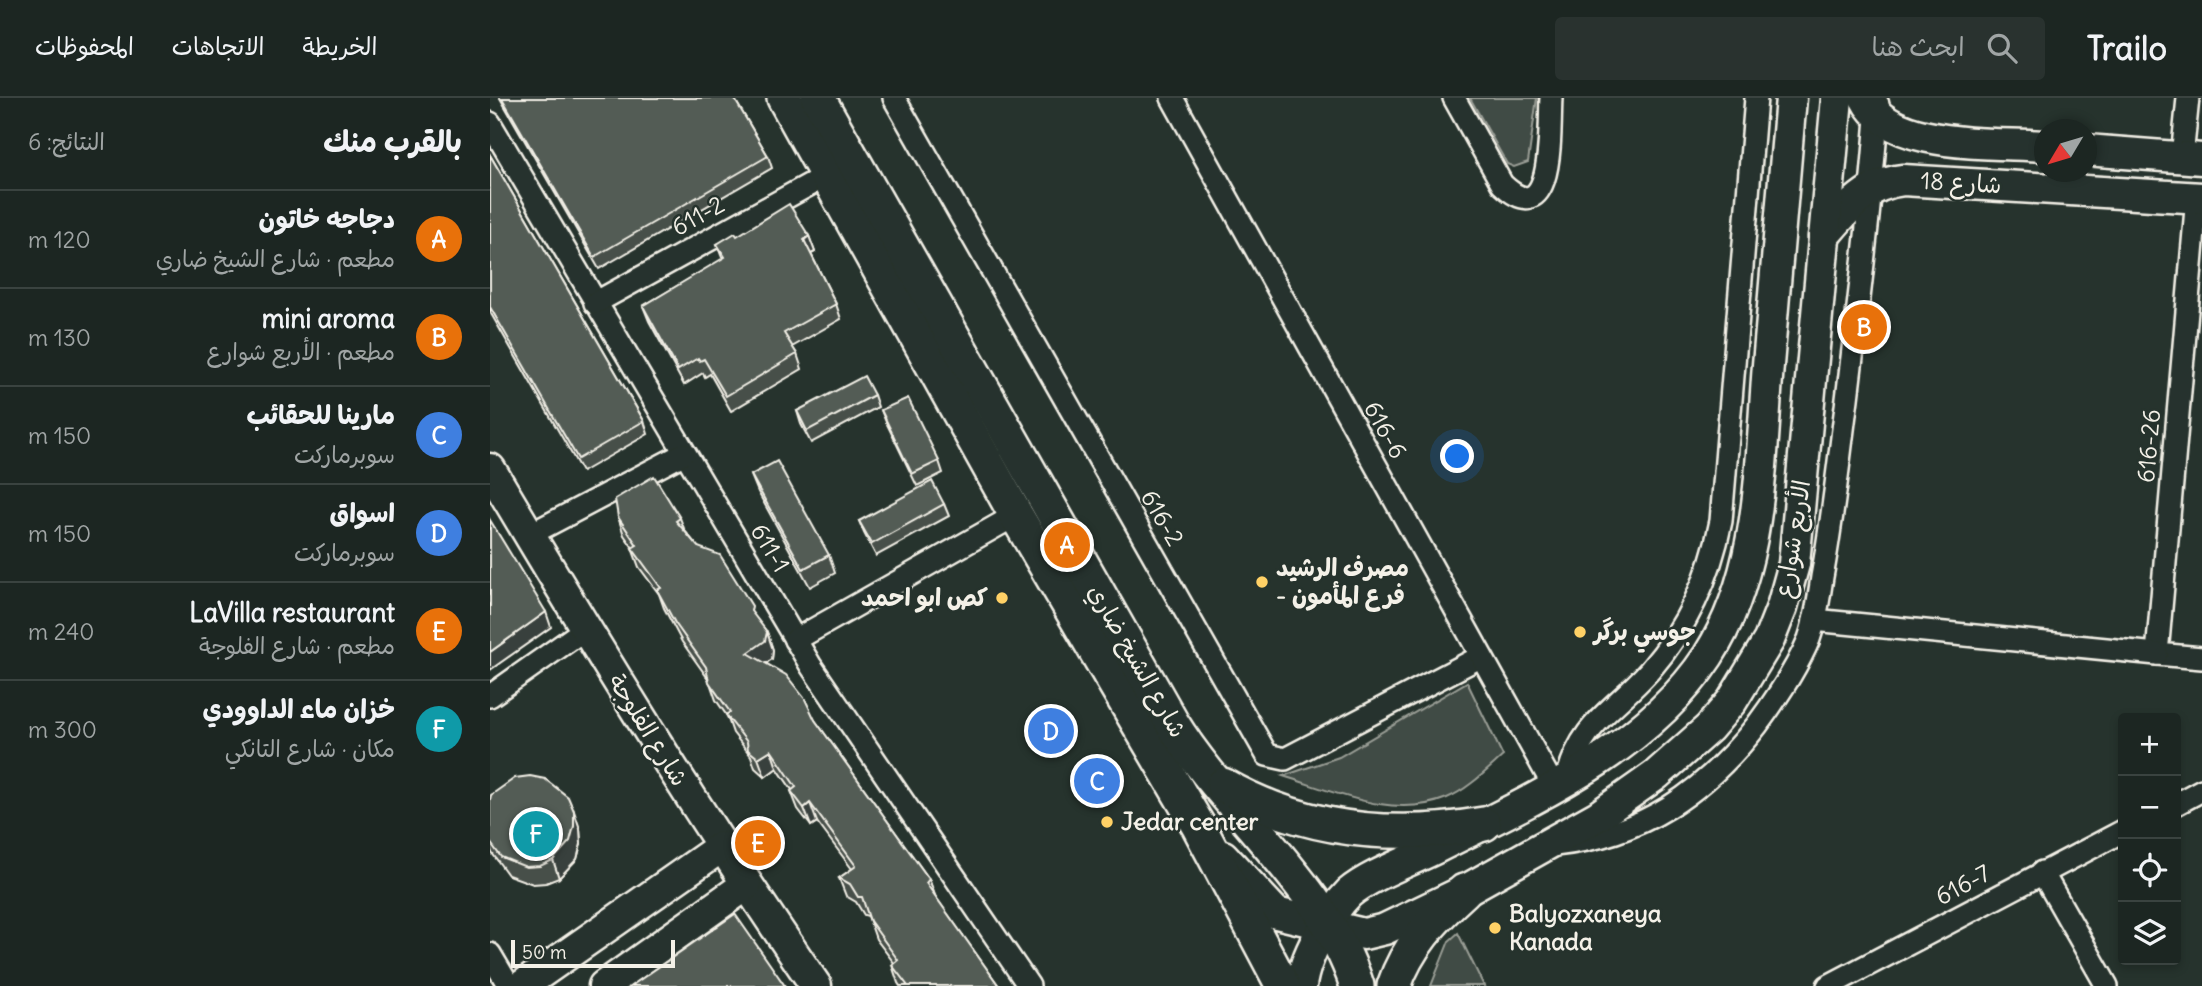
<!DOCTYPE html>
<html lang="ar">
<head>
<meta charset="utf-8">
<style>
  :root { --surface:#1c2622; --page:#29322f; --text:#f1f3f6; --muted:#a0a5a5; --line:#3a4340; --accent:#ffd166 }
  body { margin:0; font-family:Delius,"Playpen Sans Arabic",sans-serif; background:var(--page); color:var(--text); direction:rtl }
  .controls { position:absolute; right:21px; bottom:21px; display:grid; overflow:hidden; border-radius:7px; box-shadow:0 4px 10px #0003 }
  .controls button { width:63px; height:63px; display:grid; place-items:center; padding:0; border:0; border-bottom:2px solid var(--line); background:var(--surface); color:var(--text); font:35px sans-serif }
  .compass { position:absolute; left:1544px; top:21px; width:63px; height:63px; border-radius:50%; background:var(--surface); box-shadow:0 4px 10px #0003; rotate:232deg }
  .scale { position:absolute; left:21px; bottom:18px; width:164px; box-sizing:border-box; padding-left:7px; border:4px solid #f4f1e8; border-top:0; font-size:19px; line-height:24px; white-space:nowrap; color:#f4f1e8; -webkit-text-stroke:5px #26332d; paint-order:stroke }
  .you { position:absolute; left:968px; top:359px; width:24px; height:24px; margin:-18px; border:5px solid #fff; border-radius:50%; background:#1a73e8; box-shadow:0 0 0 10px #1a73e833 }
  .badge { display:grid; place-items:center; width:46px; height:46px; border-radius:50%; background:var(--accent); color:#fff; font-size:23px; font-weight:700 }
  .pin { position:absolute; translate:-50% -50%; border:4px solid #fff; box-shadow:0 2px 7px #0006 }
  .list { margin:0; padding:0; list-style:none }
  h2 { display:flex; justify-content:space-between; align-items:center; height:91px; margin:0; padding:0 28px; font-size:30px }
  h2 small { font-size:23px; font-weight:400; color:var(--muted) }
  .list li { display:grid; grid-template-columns:46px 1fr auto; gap:21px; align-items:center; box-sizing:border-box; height:98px; padding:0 28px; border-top:2px solid var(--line) }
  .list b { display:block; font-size:26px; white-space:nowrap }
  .list p { margin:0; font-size:23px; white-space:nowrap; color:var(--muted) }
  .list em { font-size:23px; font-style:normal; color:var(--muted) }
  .icon { flex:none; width:38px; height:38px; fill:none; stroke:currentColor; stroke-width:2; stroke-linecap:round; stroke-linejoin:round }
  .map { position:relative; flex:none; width:1712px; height:888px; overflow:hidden; direction:ltr }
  header { display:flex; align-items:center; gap:42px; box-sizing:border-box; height:98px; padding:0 35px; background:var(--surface); border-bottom:2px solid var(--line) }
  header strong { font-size:33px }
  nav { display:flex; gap:38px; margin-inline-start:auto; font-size:24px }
  .search { width:490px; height:63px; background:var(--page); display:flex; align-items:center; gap:18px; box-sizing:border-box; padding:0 24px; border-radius:7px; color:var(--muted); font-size:26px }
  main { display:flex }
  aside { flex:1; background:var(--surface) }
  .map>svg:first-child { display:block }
</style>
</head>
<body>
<header>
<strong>Trailo</strong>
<div class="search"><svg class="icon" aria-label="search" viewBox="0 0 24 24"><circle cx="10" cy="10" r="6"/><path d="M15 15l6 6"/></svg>ابحث هنا</div>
<nav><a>الخريطة</a><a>الاتجاهات</a><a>المحفوظات</a></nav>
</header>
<main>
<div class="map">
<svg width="1712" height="888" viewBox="0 0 1712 888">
  <rect width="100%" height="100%" fill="#26332d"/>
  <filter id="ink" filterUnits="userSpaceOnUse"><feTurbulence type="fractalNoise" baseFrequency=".0143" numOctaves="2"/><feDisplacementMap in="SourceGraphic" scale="14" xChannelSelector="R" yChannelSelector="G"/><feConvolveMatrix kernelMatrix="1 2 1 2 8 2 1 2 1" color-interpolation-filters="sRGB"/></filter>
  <g filter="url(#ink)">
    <g fill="#414b45" stroke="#9a9e96" stroke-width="2">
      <path d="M 980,0 L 1047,0 L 1038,64 L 1024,69 L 1017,66 Z"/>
      <path d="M 977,584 L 1013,658 C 997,672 977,692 957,700 C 903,722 846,694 793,678 L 849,659 Z"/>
      <path d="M 968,835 L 994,888 L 941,888 L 959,843 Z"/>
    </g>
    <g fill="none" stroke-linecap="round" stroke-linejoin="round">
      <g stroke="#f4f1e8" stroke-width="26">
        <g id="street">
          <path d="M 404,0 L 777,657 L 795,661 L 990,559"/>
          <path d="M 682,0 L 1064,689"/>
          <path d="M 964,0 L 1012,86 C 1066,138 1059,27 1061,0"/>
          <path d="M 0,25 L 321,568 L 539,888"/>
          <path d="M 1692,59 L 1698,0"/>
          <path d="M 1707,99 L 1667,556 L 1712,560"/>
          <path d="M 105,205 L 337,77"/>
          <path d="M 39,437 L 193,356"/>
          <path d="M 1324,522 L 1667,556"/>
          <path d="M 305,542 L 526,417"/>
          <path d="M 0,598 L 95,531"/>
          <path d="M 1077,681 C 1091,624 1124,613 1160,572 C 1198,528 1220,480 1231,423 L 1266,0"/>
          <path d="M 1686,706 L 1712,692"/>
          <path d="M 1065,747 C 1152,738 1214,695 1267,627 C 1287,600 1306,572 1319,541 C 1326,521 1329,500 1332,479 C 1343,420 1349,360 1357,301 C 1369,202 1381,104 1388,6"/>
          <path d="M 1552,774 L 1617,888"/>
          <path d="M 0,856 L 19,888"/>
          <path d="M 1338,888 L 1633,733"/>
        </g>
      </g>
      <g stroke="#f4f1e8" stroke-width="35">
        <g id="secondary">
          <path d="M 1375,0 C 1400,52 1504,44 1554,48"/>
          <path d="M 1596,52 L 1712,61"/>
          <path d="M 1334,138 C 1357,111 1376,86 1413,82 L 1712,100"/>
          <path d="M 0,371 C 104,546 210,720 326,888"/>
          <path d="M 733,758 L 786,815 L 874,836 L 895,831 L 974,793 L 1108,718 L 1166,677 L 1219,630 L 1242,603 L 1279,542 L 1292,509 L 1304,466 L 1347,0"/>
          <path d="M 32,888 L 231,749"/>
          <path d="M 114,888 L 256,787"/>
          <path d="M 811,888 C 814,860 839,815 859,795 C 880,777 923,762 948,749 C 1044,701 1157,651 1218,558 C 1273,472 1270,365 1278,267 C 1286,178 1294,89 1301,0"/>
        </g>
      </g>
      <g stroke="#f4f1e8" stroke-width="38">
        <g id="primary">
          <path d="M 294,0 L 526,417 L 709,729 L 793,888"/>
          <path d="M 328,0 L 682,625 C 736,713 836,788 867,888"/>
          <path d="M 733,687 C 814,733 903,742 994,726"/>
          <path d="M 904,888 C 917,849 944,820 974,793"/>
        </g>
      </g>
      <use href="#street" stroke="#26332d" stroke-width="21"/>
      <use href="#secondary" stroke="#26332d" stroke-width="30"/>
      <use href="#primary" stroke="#26332d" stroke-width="33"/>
    </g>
    <g fill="#474f49" stroke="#f4f1e8" stroke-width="2">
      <path d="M 10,0 L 244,0 L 278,58 L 282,70 L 109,171 Z"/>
      <path d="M 0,57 L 154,323 L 158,336 L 92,374 L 0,214 Z"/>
      <path d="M 247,138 L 319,138 L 325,154 L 321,156 L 346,206 L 351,221 L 302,249 L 307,256 L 312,271 L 241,313 L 220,276 L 215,279 L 213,275 L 194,287 L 159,223 L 153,208 L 233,161 L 227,146 Z"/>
      <path d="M 384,297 L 388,309 L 321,345 L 311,326 L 307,313 Z"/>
      <path d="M 391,312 L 449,363 L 453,375 L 427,388 L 396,324 Z"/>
      <path d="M 261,377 L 339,457 L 345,475 L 320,489 L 268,394 Z"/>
      <path d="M 454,406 L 459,418 L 386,458 L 374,435 L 369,423 Z"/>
      <path d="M 128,419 L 190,420 L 195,433 L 277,534 L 283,552 L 282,561 L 276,565 L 325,622 L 439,781 L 445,798 L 509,888 L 410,888 L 408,885 L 402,867 L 404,865 L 386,841 L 378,818 L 374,817 L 366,804 L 356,798 L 349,780 L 362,771 L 327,724 L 321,728 L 308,711 L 301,693 L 302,692 L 287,670 L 275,679 L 265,670 L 261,658 L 243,635 L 237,618 L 226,602 L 219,582 L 192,544 L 174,510 L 169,496 L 149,469 L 142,450 L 143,450 L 134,437 Z"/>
      <path d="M 0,702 L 90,731 L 91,746 L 87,761 L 69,780 L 56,785 L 43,786 L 18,777 L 2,755 L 0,749 Z"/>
    </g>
    <g fill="#39403c" stroke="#f4f1e8" stroke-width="2">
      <path d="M 319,138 L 325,154 L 319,157 L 314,142 Z"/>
      <path d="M 56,514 L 61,529 L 0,572 L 0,554 Z"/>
      <path d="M 277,534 L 283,552 L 282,561 L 265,573 L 258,555 Z"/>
      <path d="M 281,652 L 287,670 L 275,679 L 268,660 Z"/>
      <path d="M 320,705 L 327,724 L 321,728 L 314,710 Z"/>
      <path d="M 84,713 L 90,731 L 91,746 L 87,761 L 69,780 L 63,762 Z"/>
      <path d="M 439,781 L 446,800 L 436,785 Z"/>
    </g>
    <g fill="#525c55" stroke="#f4f1e8" stroke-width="2">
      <path d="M 12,0 L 244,0 L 278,58 L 104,159 Z"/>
      <path d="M 0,57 L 154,323 L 88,361 L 0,209 Z"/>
      <path d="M 299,106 L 319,138 L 314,142 L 346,206 L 294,235 L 307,256 L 236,298 L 214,261 L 210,263 L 208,260 L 188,272 L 153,208 L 235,159 L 227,146 L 245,135 L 247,138 Z"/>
      <path d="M 374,278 L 384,297 L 317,333 L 307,313 Z"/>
      <path d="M 418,300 L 449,363 L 422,376 L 391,312 Z"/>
      <path d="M 287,363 L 339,457 L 313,471 L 261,377 Z"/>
      <path d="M 164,378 L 190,420 L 186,423 L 208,449 L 230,457 L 262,508 L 261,513 L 277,534 L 275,543 L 258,555 L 296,577 L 315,601 L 325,622 L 439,781 L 436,785 L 509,888 L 418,888 L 402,867 L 408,862 L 380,823 L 372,799 L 368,799 L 360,786 L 349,780 L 366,768 L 320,705 L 314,710 L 301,693 L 306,689 L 281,652 L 268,660 L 258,652 L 257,644 L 236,617 L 240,614 L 219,584 L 216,569 L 185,525 L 167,492 L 171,490 L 142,450 L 147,447 L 128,419 L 125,401 Z"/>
      <path d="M 442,383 L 454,406 L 382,446 L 369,423 Z"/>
      <path d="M 0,422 L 56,514 L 0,554 Z"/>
      <path d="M 40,678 L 55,681 L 78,699 L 84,713 L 84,728 L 80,743 L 63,762 L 50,768 L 36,769 L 11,759 L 0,744 L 0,702 L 1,697 L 25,680 Z"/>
      <path d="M 245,816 L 295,888 L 141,888 Z"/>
    </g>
  </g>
  <g fill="#ffd166" stroke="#26332d" stroke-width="2.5">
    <circle cx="772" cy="484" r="7"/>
    <circle cx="512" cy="500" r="7"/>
    <circle cx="1090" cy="534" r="7"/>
    <circle cx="617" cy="724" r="7"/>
    <circle cx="1005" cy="830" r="7"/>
  </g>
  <g text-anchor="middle" stroke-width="5" stroke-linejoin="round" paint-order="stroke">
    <g font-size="24" fill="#f4f1e8" stroke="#26332d">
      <text transform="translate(1471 85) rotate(3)" y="8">شارع 18</text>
      <text transform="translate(208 118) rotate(-29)" y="8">611-2</text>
      <text transform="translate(895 332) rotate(61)" y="8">616-6</text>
      <text transform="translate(1659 348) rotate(-85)" y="8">616-26</text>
      <text transform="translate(672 420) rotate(60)" y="8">616-2</text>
      <text transform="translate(1303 441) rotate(-81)" y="8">الأربع شوارع</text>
      <text transform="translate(280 450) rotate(59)" y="8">611-1</text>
      <text transform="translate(647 563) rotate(60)" y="8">شارع الشيخ ضاري</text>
      <text transform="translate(158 632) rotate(58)" y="8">شارع الفلوجة</text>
      <text transform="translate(1473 787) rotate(-28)" y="8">616-7</text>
    </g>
    <g font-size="24" font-weight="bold" fill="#f4f1e8" stroke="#26332d" text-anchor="start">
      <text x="786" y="478">مصرف الرشيد<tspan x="786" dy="28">- فرع المأمون</tspan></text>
      <text x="498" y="508" text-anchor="end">كص ابو احمد</text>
      <text x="1104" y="542">جوسي برگر</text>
      <text x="631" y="732">Jedar center</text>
      <text x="1019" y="824">Balyozxaneya<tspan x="1019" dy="28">Kanada</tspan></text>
    </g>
  </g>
</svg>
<div class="controls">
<button>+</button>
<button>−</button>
<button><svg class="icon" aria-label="locate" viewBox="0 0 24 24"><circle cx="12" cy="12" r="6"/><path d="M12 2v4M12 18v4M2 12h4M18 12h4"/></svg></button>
<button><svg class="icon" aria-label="layers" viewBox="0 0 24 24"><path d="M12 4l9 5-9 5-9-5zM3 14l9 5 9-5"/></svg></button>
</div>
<svg class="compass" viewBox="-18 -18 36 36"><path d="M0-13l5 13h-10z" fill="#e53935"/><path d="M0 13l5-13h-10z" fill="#a0a5a5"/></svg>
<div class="scale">50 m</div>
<div class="you"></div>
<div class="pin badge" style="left:577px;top:447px;background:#e8710a">A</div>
<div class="pin badge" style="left:1374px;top:229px;background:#e8710a">B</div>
<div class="pin badge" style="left:607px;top:683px;background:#3f7fe0">C</div>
<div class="pin badge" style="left:561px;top:633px;background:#3f7fe0">D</div>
<div class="pin badge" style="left:268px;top:745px;background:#e8710a">E</div>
<div class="pin badge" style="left:46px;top:736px;background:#0f9aa8">F</div>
</div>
<aside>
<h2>بالقرب منك<small>النتائج: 6</small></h2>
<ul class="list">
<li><span class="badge" style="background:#e8710a">A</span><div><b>دجاجه خاتون</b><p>مطعم · شارع الشيخ ضاري</p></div><em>120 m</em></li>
<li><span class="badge" style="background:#e8710a">B</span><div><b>mini aroma</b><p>مطعم · الأربع شوارع</p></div><em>130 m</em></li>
<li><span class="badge" style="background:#3f7fe0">C</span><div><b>مارينا للحقائب</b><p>سوبرماركت</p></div><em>150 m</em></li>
<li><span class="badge" style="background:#3f7fe0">D</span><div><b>اسواق</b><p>سوبرماركت</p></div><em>150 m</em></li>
<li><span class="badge" style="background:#e8710a">E</span><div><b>LaVilla restaurant</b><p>مطعم · شارع الفلوجة</p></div><em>240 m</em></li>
<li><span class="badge" style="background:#0f9aa8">F</span><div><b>خزان ماء الداوودي</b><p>مكان · شارع التانكي</p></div><em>300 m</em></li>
</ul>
</aside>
</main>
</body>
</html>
